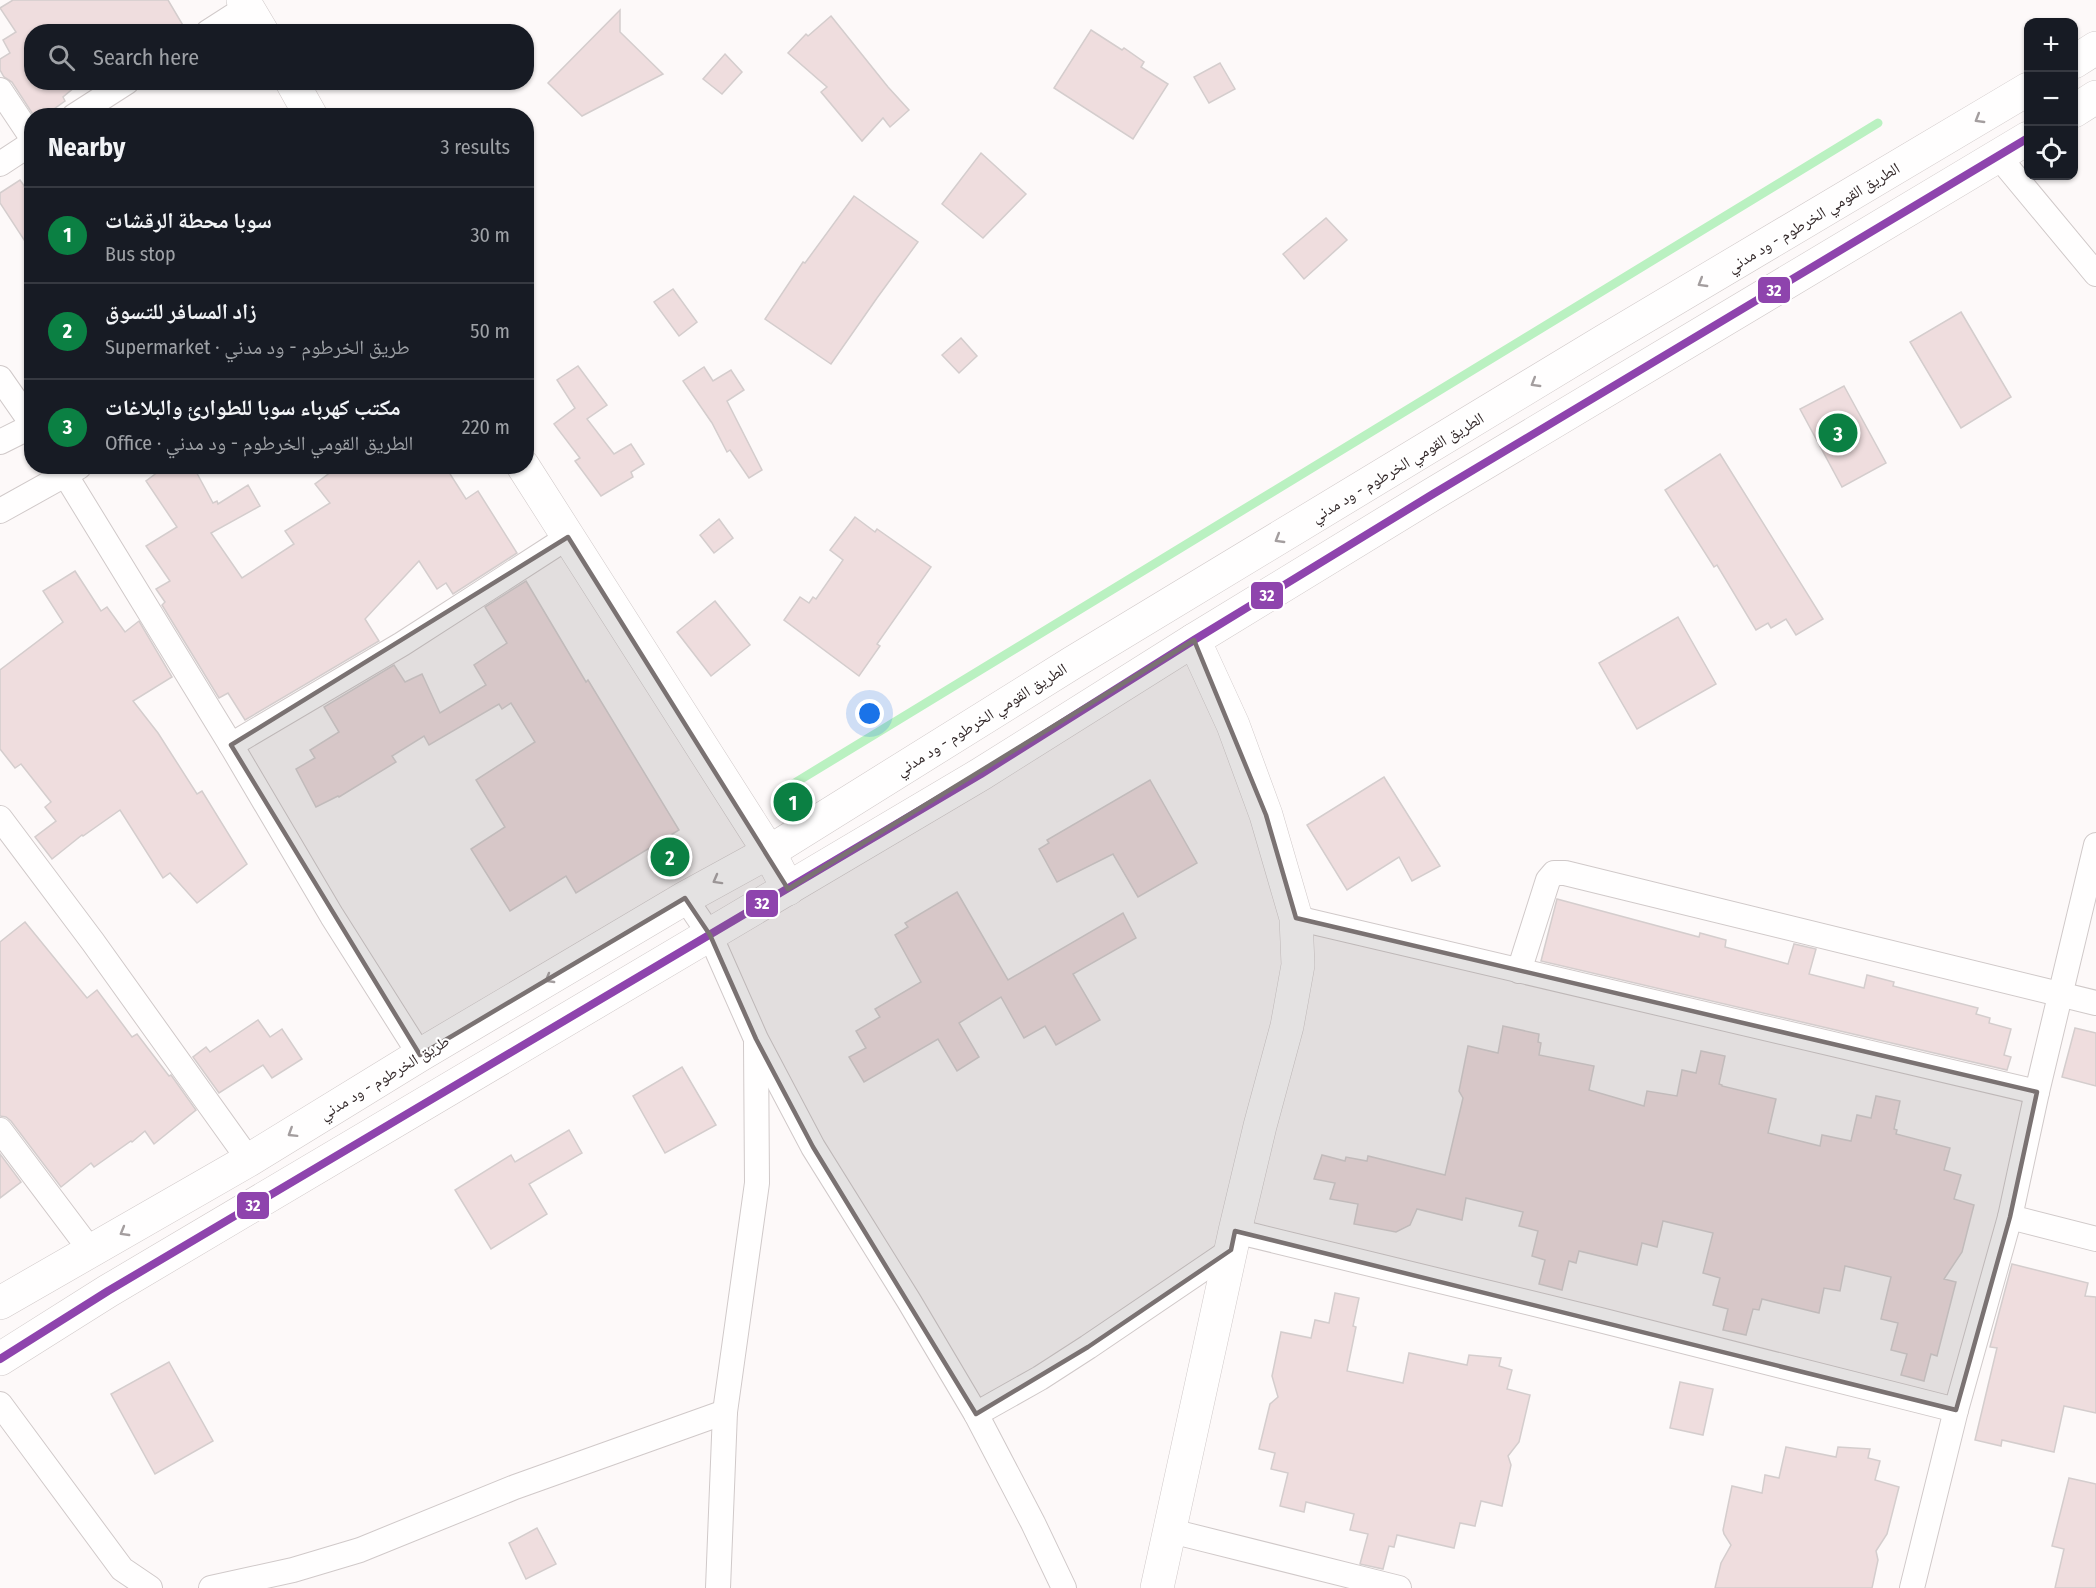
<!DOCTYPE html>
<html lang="en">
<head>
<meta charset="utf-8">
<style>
  :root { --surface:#171b24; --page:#242831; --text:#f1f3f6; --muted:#9ea1a6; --line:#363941; --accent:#0b8043 }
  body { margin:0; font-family:"Fira Sans Condensed","Noto Naskh Arabic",sans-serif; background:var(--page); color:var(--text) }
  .controls { position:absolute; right:18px; top:18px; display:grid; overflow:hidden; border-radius:12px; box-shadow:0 2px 4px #0004 }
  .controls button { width:54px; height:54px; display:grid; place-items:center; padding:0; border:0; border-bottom:2px solid var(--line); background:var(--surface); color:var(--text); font:30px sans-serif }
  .you { position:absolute; left:870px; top:714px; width:21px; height:21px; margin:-15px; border:4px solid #fff; border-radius:50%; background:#1a73e8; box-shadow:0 0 0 9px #1a73e833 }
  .badge { display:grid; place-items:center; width:39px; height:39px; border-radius:50%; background:var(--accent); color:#fff; font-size:20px; font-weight:700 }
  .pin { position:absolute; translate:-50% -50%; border:3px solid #fff; box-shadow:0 2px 6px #0006 }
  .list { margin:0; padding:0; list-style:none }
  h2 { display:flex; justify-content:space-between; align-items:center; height:78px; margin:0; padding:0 24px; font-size:26px }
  h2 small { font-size:20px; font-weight:400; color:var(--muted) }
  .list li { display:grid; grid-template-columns:39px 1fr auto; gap:18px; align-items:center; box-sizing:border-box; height:96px; padding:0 24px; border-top:2px solid var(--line) }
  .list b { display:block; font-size:22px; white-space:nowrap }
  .list p { margin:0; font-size:20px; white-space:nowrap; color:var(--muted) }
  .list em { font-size:20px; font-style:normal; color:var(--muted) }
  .icon { flex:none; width:33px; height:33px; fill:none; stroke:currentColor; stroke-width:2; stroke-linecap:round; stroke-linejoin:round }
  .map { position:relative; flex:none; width:2096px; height:1588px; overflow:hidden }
  .search { position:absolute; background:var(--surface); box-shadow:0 2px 4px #0004; left:24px; top:24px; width:510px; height:66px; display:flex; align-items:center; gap:15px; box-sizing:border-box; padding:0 21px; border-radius:24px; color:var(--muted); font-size:22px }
  .panel { position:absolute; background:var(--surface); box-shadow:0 2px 4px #0004; left:24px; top:108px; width:510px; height:366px; border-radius:24px }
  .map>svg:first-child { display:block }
</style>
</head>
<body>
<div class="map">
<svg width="2096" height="1588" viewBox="0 0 2096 1588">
  <rect width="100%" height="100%" fill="#fdf9f9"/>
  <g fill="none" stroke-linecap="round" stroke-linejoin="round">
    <path stroke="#baf1c1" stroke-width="9" d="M 793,784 L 1878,123"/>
  </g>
  <g fill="#efddde" stroke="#d4cdcd" stroke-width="1.5">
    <path d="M 13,0 L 168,0 L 187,32 L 32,32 L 32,82 L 81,82 L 63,97 L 65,101 L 44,116 L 34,116 L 12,82 L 4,77 L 0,70 L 0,59 L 10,53 L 3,40 L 16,32 L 0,8 Z"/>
    <path d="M 620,10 L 620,32 L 663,74 L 582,116 L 548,83 Z"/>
    <path d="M 831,16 L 888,87 L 909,110 L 890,127 L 883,118 L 862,141 L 821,92 L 827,87 L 788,53 L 806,34 L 808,36 Z"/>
    <path d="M 1091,30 L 1122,50 L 1124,48 L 1144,62 L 1141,67 L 1168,84 L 1133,139 L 1054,88 Z"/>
    <path d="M 725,54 L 742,72 L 722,94 L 703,79 Z"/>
    <path d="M 1220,63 L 1235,89 L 1209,103 L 1194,77 Z"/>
    <path d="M 981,153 L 1026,194 L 983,238 L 942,204 Z"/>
    <path d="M 20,180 L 32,197 L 32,252 L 0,203 L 0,193 Z"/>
    <path d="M 854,196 L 918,242 L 877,298 L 831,364 L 765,319 L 803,262 L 805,263 Z"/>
    <path d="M 1326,218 L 1347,240 L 1304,279 L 1283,254 Z"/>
    <path d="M 673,289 L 697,322 L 679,336 L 654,302 Z"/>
    <path d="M 1961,312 L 2011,397 L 1961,428 L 1910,342 Z"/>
    <path d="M 961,338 L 977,356 L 959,373 L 942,355 Z"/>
    <path d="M 578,366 L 607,405 L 587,419 L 614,454 L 631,444 L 644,464 L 631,472 L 633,477 L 601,496 L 575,461 L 580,458 L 554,424 L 575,408 L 557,380 Z"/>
    <path d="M 704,367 L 713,381 L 731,370 L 744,390 L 727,401 L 762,470 L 749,478 L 730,450 L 727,452 L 712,423 L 683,381 Z"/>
    <path d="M 1844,386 L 1886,463 L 1842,487 L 1800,409 Z"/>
    <path d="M 1720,454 L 1823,619 L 1796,635 L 1786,619 L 1771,628 L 1768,623 L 1756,630 L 1717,565 L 1714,567 L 1665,490 Z"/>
    <path d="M 166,466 L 193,466 L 213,503 L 217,501 L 218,504 L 248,485 L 260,506 L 211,533 L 242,578 L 294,544 L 285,531 L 330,503 L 315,484 L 339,466 L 445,466 L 466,499 L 478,491 L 517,553 L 453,594 L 446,583 L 437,589 L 419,561 L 365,619 L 379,641 L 245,720 L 228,693 L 219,698 L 162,605 L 165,602 L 156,589 L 170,581 L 146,546 L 177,527 L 146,481 Z"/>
    <path d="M 855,517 L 875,532 L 877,529 L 931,567 L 877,644 L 880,646 L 859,676 L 784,620 L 800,597 L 809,603 L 813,597 L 816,599 L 843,560 L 830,550 Z"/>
    <path d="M 719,519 L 733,538 L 714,553 L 700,535 Z"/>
    <path d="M 75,571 L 101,611 L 107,607 L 125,632 L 139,621 L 172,677 L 133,701 L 158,733 L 197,794 L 202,791 L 247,864 L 197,903 L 170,873 L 163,878 L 120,810 L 83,836 L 82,835 L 52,859 L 35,837 L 56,821 L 45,807 L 51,802 L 21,764 L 15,768 L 0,749 L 0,670 L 63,622 L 43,591 Z"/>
    <path d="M 526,581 L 586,682 L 588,680 L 679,830 L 576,893 L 566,876 L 510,911 L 471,849 L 505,827 L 476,780 L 535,742 L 511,703 L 502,709 L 499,704 L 429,745 L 424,736 L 392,756 L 396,762 L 339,797 L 338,796 L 316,807 L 296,769 L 315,758 L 310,750 L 339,732 L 324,707 L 394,665 L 405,682 L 422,674 L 440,713 L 486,685 L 474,665 L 507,643 L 485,607 Z"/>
    <path d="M 715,601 L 750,645 L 711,676 L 677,632 Z"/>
    <path d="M 1678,617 L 1716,684 L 1637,729 L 1599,663 Z"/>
    <path d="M 1384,777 L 1440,866 L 1412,881 L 1399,857 L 1347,890 L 1307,825 Z"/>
    <path d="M 1150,780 L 1197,863 L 1138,897 L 1113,854 L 1057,882 L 1039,849 L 1049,843 L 1047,840 Z"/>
    <path d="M 957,892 L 1008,980 L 1123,913 L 1136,938 L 1073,974 L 1100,1020 L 1056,1045 L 1045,1026 L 1024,1038 L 1001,997 L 959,1023 L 979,1057 L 957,1071 L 938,1039 L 864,1082 L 849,1057 L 866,1048 L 856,1031 L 880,1017 L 875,1009 L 921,982 L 895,935 L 908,927 L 905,923 Z"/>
    <path d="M 1557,899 L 1699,937 L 1700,933 L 1726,940 L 1725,947 L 1788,964 L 1794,944 L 1816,949 L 1809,974 L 1864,988 L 1867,975 L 1894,982 L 1893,986 L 1978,1008 L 1976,1014 L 1990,1018 L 1989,1023 L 2011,1029 L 2004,1055 L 2011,1057 L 2007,1070 L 1541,961 Z"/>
    <path d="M 25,922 L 87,998 L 97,990 L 132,1037 L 137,1034 L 169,1076 L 171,1075 L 196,1110 L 154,1144 L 145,1131 L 132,1142 L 131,1141 L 94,1167 L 91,1163 L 61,1187 L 11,1121 L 6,1117 L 0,1116 L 0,942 Z"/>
    <path d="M 258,1020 L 270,1037 L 282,1029 L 302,1059 L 272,1078 L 263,1065 L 219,1093 L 193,1057 L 206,1047 L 210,1052 Z"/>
    <path d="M 1503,1026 L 1539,1034 L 1538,1042 L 1541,1043 L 1539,1055 L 1594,1066 L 1589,1090 L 1644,1106 L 1647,1091 L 1677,1096 L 1682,1070 L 1696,1073 L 1701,1051 L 1725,1056 L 1719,1084 L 1722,1085 L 1722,1086 L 1776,1099 L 1768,1133 L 1820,1146 L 1822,1135 L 1851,1141 L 1857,1115 L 1871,1118 L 1876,1096 L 1900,1101 L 1894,1129 L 1897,1130 L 1896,1134 L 1950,1148 L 1944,1170 L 1961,1175 L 1954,1199 L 1974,1205 L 1962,1252 L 1944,1279 L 1956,1282 L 1937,1356 L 1931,1354 L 1924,1381 L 1901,1375 L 1907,1354 L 1891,1350 L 1898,1323 L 1881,1319 L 1891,1277 L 1845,1266 L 1840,1291 L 1824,1288 L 1819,1313 L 1762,1299 L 1759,1310 L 1753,1309 L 1746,1335 L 1723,1330 L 1728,1309 L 1713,1305 L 1720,1278 L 1703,1273 L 1713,1233 L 1663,1221 L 1657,1247 L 1642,1243 L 1637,1265 L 1579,1251 L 1576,1263 L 1569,1261 L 1562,1290 L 1539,1284 L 1545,1260 L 1532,1256 L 1538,1231 L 1519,1226 L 1523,1212 L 1466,1198 L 1462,1220 L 1417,1209 L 1410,1225 L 1396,1232 L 1354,1224 L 1358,1204 L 1330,1199 L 1335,1183 L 1314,1179 L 1322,1155 L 1345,1161 L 1346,1157 L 1367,1161 L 1368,1156 L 1445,1175 L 1463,1098 L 1459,1091 L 1468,1046 L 1498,1053 Z"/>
    <path d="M 2075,1028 L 2096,1033 L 2096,1086 L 2062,1077 Z"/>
    <path d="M 682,1067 L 716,1125 L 665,1153 L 633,1096 Z"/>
    <path d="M 569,1130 L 582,1153 L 529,1184 L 547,1214 L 491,1249 L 455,1190 L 511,1155 L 515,1162 Z"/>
    <path d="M 0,1154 L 21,1182 L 0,1198 Z"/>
    <path d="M 2012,1264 L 2088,1283 L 2085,1296 L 2096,1297 L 2096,1413 L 2064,1406 L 2054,1452 L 2002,1440 L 2001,1446 L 1975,1440 L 1997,1348 L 1990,1347 Z"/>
    <path d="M 1335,1293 L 1359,1298 L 1353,1326 L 1356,1327 L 1347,1371 L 1403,1383 L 1409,1353 L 1467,1365 L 1469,1355 L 1501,1358 L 1499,1366 L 1512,1370 L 1507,1389 L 1530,1395 L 1519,1442 L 1508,1456 L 1511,1465 L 1502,1506 L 1481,1501 L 1475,1526 L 1460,1523 L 1454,1548 L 1397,1535 L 1394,1547 L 1389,1546 L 1383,1569 L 1360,1564 L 1368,1534 L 1350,1530 L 1354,1514 L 1306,1502 L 1304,1512 L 1280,1506 L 1288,1473 L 1271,1469 L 1275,1453 L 1259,1449 L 1270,1404 L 1278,1397 L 1272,1376 L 1281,1332 L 1311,1338 L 1315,1320 L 1329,1323 Z"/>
    <path d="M 169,1362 L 213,1441 L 155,1474 L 111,1394 Z"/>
    <path d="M 1680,1382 L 1713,1389 L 1703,1435 L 1670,1428 Z"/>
    <path d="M 1786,1447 L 1836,1457 L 1838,1447 L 1870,1449 L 1868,1458 L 1880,1461 L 1875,1480 L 1899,1487 L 1887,1534 L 1876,1551 L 1878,1560 L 1872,1588 L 1715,1588 L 1721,1563 L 1731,1545 L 1724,1534 L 1723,1530 L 1732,1486 L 1762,1493 L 1765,1475 L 1779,1478 Z"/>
    <path d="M 2069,1478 L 2096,1484 L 2096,1588 L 2055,1588 L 2064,1549 L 2052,1546 Z"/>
    <path d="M 537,1528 L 556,1564 L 526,1579 L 509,1543 Z"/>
  </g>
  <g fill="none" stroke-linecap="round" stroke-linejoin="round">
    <g stroke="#d0c9c9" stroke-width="26">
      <g id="street">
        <path d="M 208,32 L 247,7"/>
        <path d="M 0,90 L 32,138"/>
        <path d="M 74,116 L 127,82"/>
        <path d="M 1998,156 L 2096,274"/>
        <path d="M 0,164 L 32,143"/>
        <path d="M 0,378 L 32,424"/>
        <path d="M 0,442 L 32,426"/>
        <path d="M 60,466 L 231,745 L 332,916 L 420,1055"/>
        <path d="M 0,511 L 79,467"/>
        <path d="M 231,745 L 402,644 L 568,537"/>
        <path d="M 0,818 L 93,942 L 249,1160"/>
        <path d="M 685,898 L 710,935 L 756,1039 L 813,1147 L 909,1301 L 976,1414 L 1033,1523 L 1064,1588"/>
        <path d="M 1296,918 L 2037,1092"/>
        <path d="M 1519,971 L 1548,880 L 1554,873 L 1565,873 L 2096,1003"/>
        <path d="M 0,1130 L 91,1251"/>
        <path d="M 2010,1217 L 2096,1239"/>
        <path d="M 1235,1231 L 1600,1320 L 1956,1410"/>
        <path d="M 0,1404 L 122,1569 L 150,1588"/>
        <path d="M 976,1414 L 1040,1378 L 1088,1347 L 1231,1250"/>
        <path d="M 1171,1531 L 1399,1588"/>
        <path d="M 211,1588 L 293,1570 L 360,1550 L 515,1487 L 725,1412"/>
        <path d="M 718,1588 L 725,1412 L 757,1183 L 756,1044"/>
        <path d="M 1912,1588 L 1956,1410 L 2010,1217 L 2037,1092 L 2096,845"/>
      </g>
    </g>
    <g stroke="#d0c9c9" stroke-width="34">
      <g id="secondary">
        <path d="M 243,0 L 262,32"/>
        <path d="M 292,82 L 311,116"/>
        <path d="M 523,466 L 769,852 L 788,889"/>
        <path d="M 1157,1588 L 1235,1231 L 1260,1126 L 1287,1026 L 1298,965 L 1296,918 L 1266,815 L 1233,725 L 1194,640"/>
      </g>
    </g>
    <g stroke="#d0c9c9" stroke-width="34">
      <g id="highway">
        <path d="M 2074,62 L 2096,48"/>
        <path d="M 2074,111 L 2096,97"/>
        <path d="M 0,1303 L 249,1160 L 420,1055 L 685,898 L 769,852 L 1072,663 L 1604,341 L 2028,89"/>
        <path d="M 0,1359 L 108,1291 L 981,774 L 1194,640 L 1433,494 L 2028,138"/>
      </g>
    </g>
    <use href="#street" stroke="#fffefe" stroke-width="24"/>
    <use href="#secondary" stroke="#fffefe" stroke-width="33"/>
    <use href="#highway" stroke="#fffefe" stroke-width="33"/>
    <g stroke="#fff" stroke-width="12">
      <path id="bus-1" d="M 0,1359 L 108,1291 L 981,774 L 1194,640 L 1433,494 L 2028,138"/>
    </g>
    <use href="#bus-1" stroke="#8e44ad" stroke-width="8"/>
  </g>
  <defs><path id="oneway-chevron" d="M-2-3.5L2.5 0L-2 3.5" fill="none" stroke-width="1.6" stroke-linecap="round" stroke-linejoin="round" transform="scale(1.5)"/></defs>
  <g stroke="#a49e9f">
    <use href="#oneway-chevron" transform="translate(1979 119) rotate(149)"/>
    <use href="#oneway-chevron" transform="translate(1702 283) rotate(149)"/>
    <use href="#oneway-chevron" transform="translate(1535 383) rotate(149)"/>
    <use href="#oneway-chevron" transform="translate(1279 539) rotate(149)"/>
    <use href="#oneway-chevron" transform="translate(717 880) rotate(151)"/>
    <use href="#oneway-chevron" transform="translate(549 979) rotate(150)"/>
    <use href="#oneway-chevron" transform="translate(292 1133) rotate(148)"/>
    <use href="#oneway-chevron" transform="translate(124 1232) rotate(150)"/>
  </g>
  <path fill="#7a7272" fill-opacity="0.2" stroke="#7a7272" stroke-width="4.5" stroke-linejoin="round" d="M 568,537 L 788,889 L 1194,640 L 1266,815 L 1296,918 L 2037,1092 L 2010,1217 L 1956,1410 L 1235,1231 L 1231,1250 L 1088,1347 L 976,1414 L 813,1147 L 756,1039 L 710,935 L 685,898 L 420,1055 L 231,745 Z"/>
  <g text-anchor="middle" stroke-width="4.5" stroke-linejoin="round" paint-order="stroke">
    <g font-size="16" fill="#34292a" stroke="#fff">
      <text transform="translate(1813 217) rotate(-31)" y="6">الطريق القومي الخرطوم - ود مدني</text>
      <text transform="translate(1397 467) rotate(-31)" y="6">الطريق القومي الخرطوم - ود مدني</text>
      <text transform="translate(981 719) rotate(-32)" y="6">الطريق القومي الخرطوم - ود مدني</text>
      <text transform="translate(384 1077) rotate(-31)" y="6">طريق الخرطوم - ود مدني</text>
    </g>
  </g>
  <g stroke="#fff" stroke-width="2">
    <rect x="1757" y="276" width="34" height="28" rx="6" fill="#8e44ad"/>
    <rect x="1250" y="581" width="34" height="29" rx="6" fill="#8e44ad"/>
    <rect x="745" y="889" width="34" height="29" rx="6" fill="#8e44ad"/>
    <rect x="236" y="1191" width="34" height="29" rx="6" fill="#8e44ad"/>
  </g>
  <g font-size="16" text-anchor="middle" font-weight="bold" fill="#fff">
    <text x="1774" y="296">32</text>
    <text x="1267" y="601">32</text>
    <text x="762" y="909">32</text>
    <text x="253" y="1211">32</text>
  </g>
</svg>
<div class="controls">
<button>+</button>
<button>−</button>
<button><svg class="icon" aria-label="locate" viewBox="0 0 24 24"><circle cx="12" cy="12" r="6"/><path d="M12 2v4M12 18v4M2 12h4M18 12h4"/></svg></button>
</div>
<div class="you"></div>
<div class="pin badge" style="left:793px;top:802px">1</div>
<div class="pin badge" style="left:670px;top:857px">2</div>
<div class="pin badge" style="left:1838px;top:433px">3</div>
<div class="search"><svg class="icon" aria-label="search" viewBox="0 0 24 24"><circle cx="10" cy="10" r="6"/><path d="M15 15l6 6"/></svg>Search here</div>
<section class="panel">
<h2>Nearby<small>3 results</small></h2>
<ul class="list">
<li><span class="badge">1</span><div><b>سوبا محطة الرقشات</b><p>Bus stop</p></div><em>30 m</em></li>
<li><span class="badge">2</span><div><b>زاد المسافر للتسوق</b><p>Supermarket · طريق الخرطوم - ود مدني</p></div><em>50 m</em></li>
<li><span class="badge">3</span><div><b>مكتب كهرباء سوبا للطوارئ والبلاغات</b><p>Office · الطريق القومي الخرطوم - ود مدني</p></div><em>220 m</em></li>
</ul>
</section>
</div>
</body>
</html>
